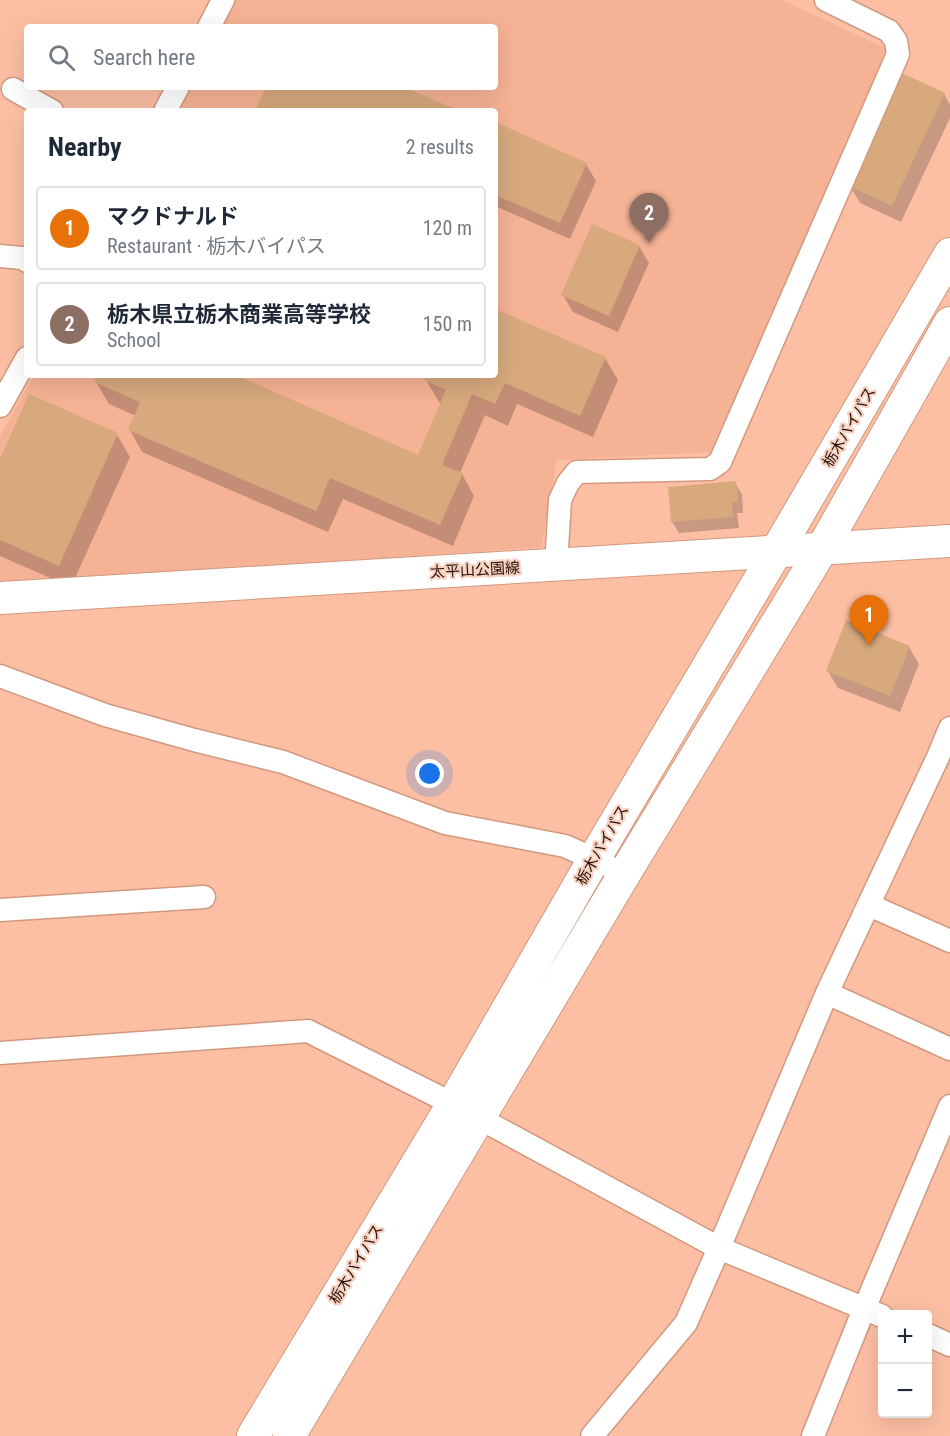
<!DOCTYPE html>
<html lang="en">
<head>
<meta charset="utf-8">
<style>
  :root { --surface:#fff; --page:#f2f2f3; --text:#1f2937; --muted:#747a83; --line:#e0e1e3; --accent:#326f85 }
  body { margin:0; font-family:"Roboto Condensed","Noto Sans JP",sans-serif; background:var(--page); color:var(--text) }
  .controls { position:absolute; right:18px; bottom:18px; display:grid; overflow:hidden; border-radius:6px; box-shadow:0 6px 24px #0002 }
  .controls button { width:54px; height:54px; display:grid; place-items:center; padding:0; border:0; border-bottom:2px solid var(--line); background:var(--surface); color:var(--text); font:30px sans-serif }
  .you { position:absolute; left:430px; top:774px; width:21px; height:21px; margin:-15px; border:4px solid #fff; border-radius:50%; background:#1a73e8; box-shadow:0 0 0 9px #1a73e833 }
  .badge { display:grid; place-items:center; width:39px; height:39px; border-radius:50%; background:var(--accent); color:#fff; font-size:20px; font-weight:700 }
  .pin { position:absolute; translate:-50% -50px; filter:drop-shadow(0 2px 3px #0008) }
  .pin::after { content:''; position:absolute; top:32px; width:21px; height:18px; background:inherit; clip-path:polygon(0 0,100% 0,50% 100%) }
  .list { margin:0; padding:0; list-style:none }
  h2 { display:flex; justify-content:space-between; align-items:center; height:78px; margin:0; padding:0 24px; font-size:26px }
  h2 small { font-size:20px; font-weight:400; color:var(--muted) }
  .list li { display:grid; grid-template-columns:39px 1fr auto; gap:18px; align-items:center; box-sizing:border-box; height:84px; margin:0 12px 12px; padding:0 12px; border:2px solid var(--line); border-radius:6px }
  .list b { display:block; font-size:22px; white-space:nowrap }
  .list p { margin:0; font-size:20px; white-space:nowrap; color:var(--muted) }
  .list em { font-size:20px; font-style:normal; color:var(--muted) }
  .icon { flex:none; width:33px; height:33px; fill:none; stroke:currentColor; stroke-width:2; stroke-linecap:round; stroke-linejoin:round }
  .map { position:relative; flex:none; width:950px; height:1436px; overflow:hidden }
  .search { position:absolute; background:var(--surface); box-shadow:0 6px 24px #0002; left:24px; top:24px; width:474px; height:66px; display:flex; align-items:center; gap:15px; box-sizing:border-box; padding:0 21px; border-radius:6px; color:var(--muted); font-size:22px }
  .panel { position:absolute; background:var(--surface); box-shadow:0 6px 24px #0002; left:24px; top:108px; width:474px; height:270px; border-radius:6px }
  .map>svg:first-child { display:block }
</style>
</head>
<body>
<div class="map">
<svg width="950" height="1436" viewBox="0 0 950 1436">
  <rect width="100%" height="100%" fill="#fcbfa4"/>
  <path fill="#f5b294" d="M 236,0 L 782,0 L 887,49 L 714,452 L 557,460 L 541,547 L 90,578 L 0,582 L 0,436 L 34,375 L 495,375 L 495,111 L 178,111 L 191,87 L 495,87 L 495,27 L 223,27 Z"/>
  <g fill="#0003">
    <path d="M 944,94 L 950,105 L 950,118 L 901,222 L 860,203 L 850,186 Z"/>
    <path d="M 495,124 L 586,164 L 596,181 L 570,239 L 495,206 Z"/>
    <path d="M 639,246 L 649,263 L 618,332 L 573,312 L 563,295 Z"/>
    <path d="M 495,311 L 605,358 L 618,380 L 593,437 L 517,404 L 508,426 L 485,415 L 460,473 L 462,474 L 474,496 L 453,546 L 343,499 L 328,532 L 142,452 L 130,430 L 136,416 L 109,404 L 96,382 L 99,375 L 233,375 L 418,457 L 441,403 L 439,402 L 426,380 L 428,375 L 495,375 Z"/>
    <path d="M 117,435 L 130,457 L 71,587 L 0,556 L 0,463 Z"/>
    <path d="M 735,483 L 742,494 L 743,513 L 737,513 L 739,528 L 679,533 L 672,522 Z"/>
    <path d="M 909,647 L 919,664 L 900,712 L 838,688 L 828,671 Z"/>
  </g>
  <g fill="#d7a97d">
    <path d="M 902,73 L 945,93 L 892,206 L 849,186 Z"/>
    <path d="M 266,87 L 404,87 L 460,111 L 255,111 Z"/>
    <path d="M 495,122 L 587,163 L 560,223 L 495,195 Z"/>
    <path d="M 592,224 L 640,245 L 609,316 L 561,295 Z"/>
    <path d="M 495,309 L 606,357 L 580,416 L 505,383 L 495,404 L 472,394 L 442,465 L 463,473 L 440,525 L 330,478 L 316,511 L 128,430 L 140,402 L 94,382 L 97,375 L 236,375 L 418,455 L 446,390 L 424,380 L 427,375 L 495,375 Z"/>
    <path d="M 29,394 L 118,433 L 59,566 L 0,540 L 0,459 Z"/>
    <path d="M 736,481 L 738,502 L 732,502 L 733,517 L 671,522 L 668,487 Z"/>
    <path d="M 846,620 L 910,646 L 890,696 L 826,671 Z"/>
  </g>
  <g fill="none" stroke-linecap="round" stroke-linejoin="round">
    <g stroke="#d2987e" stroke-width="25">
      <g id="street">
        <path d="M 209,27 L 223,0"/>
        <path d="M 13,89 L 52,111"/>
        <path d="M 165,111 L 178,87"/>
        <path d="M 0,256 L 22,258 L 27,261"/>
        <path d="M 0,406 L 27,358"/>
        <path d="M 556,565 L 560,500 L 568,483 L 577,472 L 710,469 L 720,462 L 898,54 L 896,41 L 889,31 L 826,0"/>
        <path d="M 0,676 L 105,715 L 194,740 L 283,762 L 445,823 L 565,846 L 607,865"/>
        <path d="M 869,905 L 950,941"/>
        <path d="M 0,910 L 204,897"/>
        <path d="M 827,993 L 950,1049"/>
        <path d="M 0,1053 L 308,1031 L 453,1104 L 719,1248 L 882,1316"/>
        <path d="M 928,1335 L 950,1345"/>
        <path d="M 592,1436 L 686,1323 L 719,1248 L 827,993 L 938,757 L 950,728"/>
        <path d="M 813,1436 L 864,1309 L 950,1106"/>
      </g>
    </g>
    <g stroke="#d2987e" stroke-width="34">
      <g id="secondary">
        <path d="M 0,598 L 950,541"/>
        <path d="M 253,1436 L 453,1104 L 594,859 L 776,552 L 950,254"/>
        <path d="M 289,1436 L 625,873 L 822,549 L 950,323"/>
      </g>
    </g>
    <use href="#street" stroke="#fff" stroke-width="22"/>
    <use href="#secondary" stroke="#fff" stroke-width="32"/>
  </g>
  <g text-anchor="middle" stroke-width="4.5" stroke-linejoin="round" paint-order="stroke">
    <g font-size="15" fill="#240f06" stroke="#f8d3c3">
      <text transform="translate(849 427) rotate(-60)" y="5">栃木バイパス</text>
      <text transform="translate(475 570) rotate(-3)" y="5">太平山公園線</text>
      <text transform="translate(602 845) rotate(-60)" y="5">栃木バイパス</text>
      <text transform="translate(356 1264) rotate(-59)" y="5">栃木バイパス</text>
    </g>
  </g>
</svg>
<div class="controls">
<button>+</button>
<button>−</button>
</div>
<div class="you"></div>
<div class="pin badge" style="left:869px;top:645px;background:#e8710a">1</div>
<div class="pin badge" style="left:649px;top:243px;background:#8d6e63">2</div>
<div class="search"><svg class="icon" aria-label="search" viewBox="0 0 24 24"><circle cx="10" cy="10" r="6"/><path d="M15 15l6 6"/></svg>Search here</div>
<section class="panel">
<h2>Nearby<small>2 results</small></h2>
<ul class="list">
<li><span class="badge" style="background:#e8710a">1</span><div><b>マクドナルド</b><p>Restaurant · 栃木バイパス</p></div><em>120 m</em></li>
<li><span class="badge" style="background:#8d6e63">2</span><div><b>栃木県立栃木商業高等学校</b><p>School</p></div><em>150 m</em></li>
</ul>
</section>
</div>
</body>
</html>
